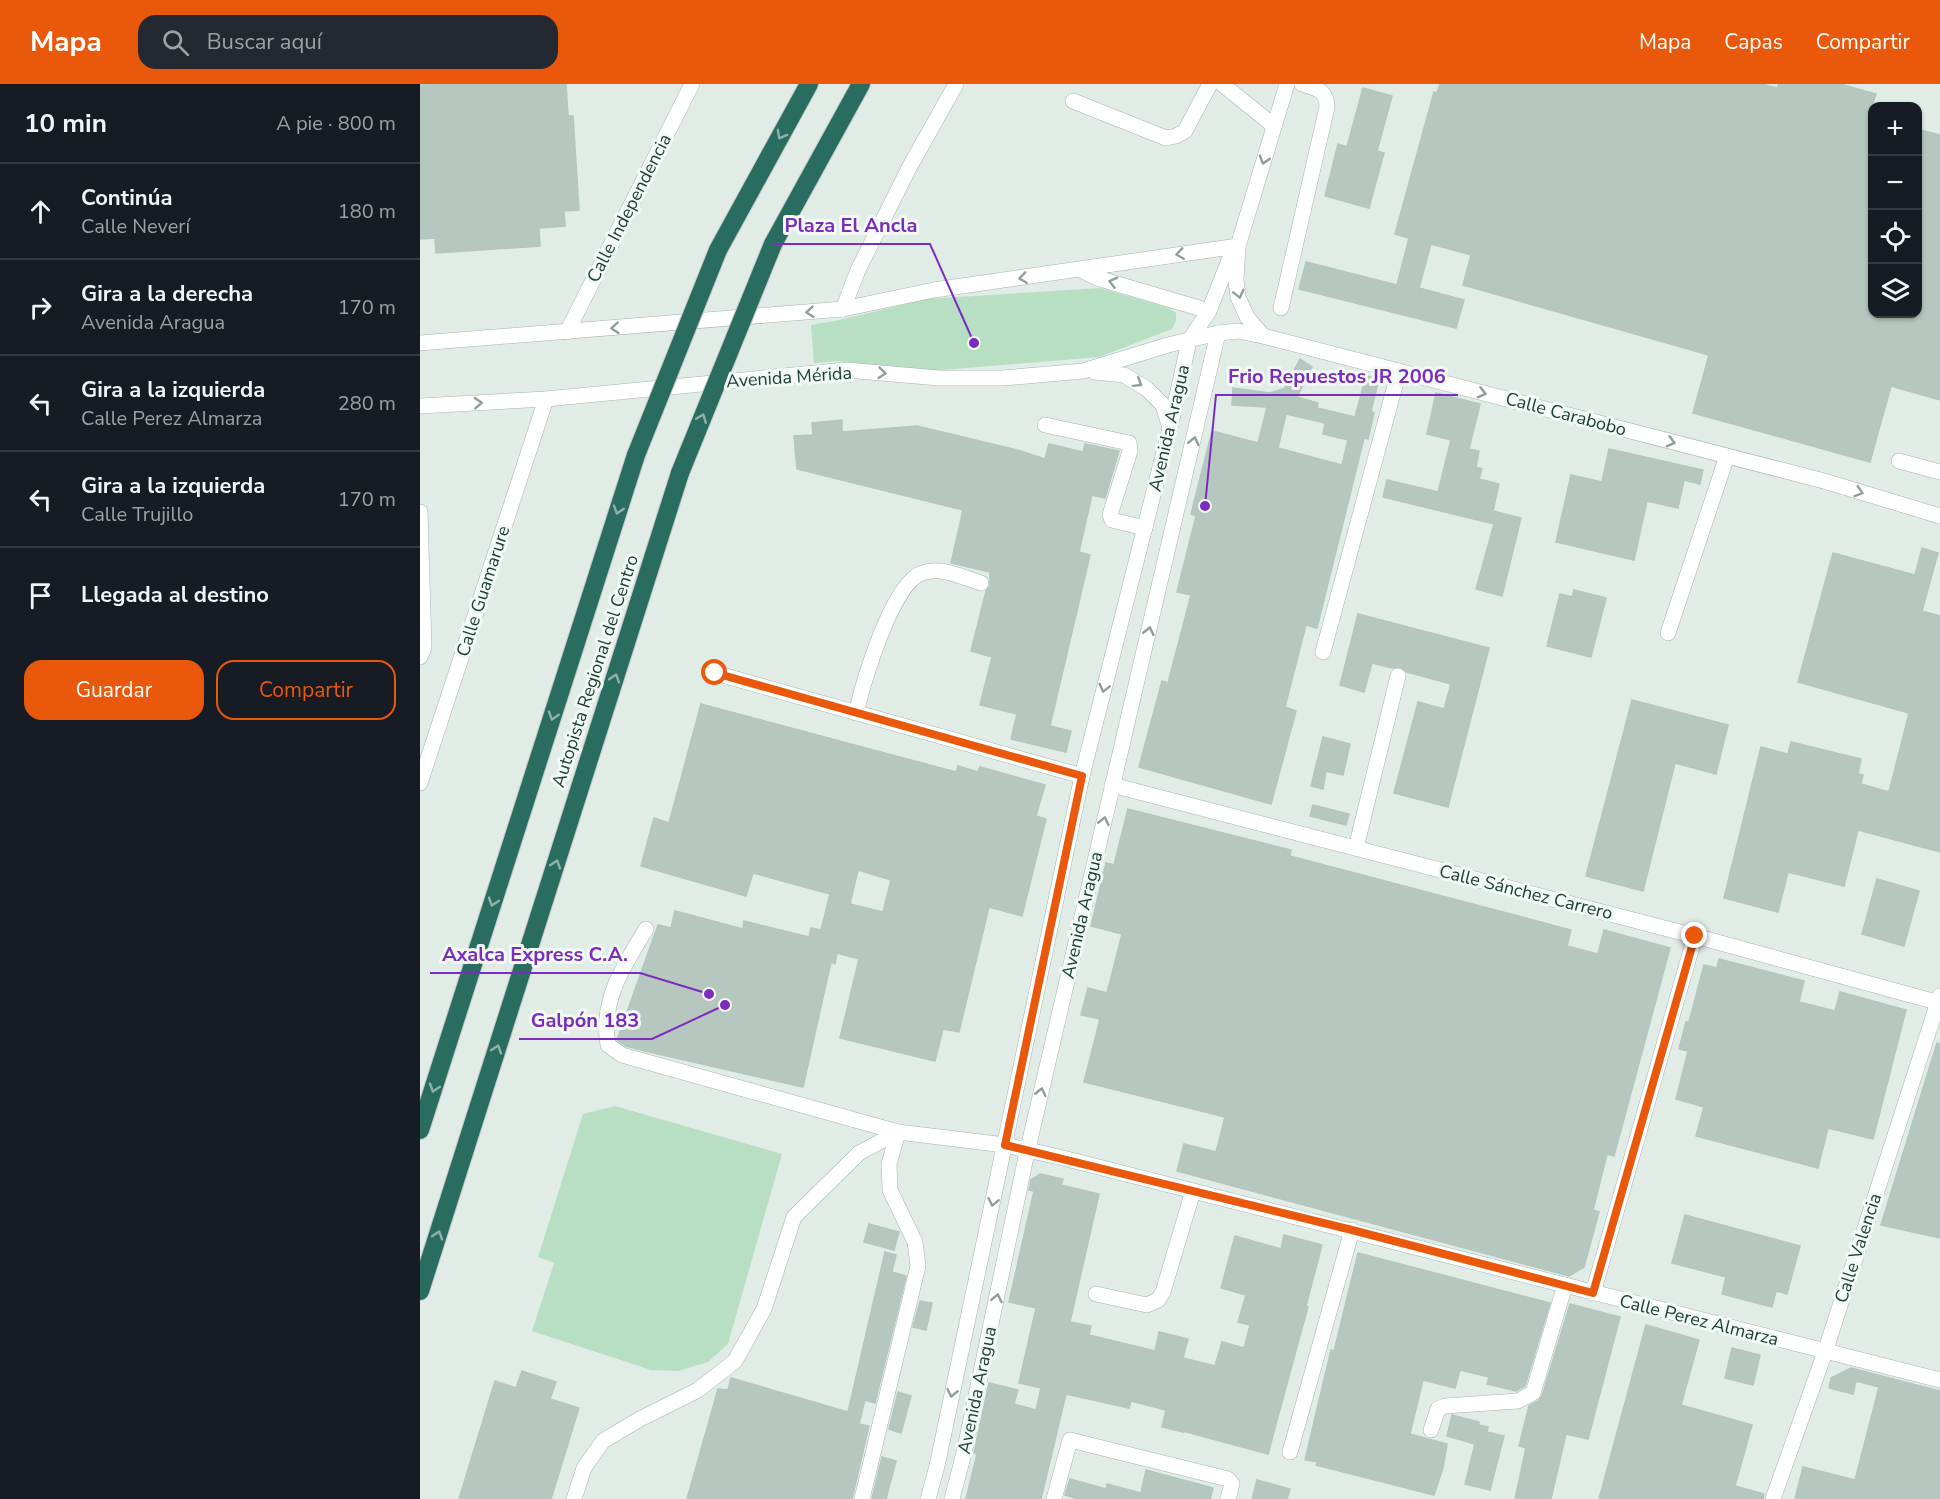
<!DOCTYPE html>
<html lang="es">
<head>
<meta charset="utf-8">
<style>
  :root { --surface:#171b24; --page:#242831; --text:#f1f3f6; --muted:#9ea1a6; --line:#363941; --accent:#ea580c }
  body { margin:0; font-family:"Nunito Sans",sans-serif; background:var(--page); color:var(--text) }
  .controls { position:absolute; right:18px; top:18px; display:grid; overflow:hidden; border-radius:12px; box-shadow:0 2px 4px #0004 }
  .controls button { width:54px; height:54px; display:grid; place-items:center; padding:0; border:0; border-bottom:2px solid var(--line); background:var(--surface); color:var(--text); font:30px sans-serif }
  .stop { position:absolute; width:18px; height:18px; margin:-14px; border:4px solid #ea580c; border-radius:50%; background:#fff }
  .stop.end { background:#ea580c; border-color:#fff; box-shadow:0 2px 6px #0008 }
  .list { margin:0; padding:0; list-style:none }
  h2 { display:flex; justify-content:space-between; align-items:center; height:78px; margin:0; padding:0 24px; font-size:26px }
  h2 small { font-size:20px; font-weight:400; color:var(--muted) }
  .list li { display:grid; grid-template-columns:39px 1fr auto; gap:18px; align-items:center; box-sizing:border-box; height:96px; padding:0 24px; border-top:2px solid var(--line) }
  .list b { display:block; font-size:22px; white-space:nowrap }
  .list p { margin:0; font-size:20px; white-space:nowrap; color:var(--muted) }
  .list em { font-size:20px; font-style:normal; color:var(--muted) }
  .actions { display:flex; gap:12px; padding:18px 24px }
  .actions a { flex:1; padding:14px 0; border:2px solid var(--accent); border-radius:18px; text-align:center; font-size:21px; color:var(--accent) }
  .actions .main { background:var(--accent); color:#fff }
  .icon { flex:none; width:33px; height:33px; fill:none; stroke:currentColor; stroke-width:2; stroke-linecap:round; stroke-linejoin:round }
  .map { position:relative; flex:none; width:1520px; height:1415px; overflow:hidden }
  header { display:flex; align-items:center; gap:36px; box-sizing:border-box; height:84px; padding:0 30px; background:var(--accent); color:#fff }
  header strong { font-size:28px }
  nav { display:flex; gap:33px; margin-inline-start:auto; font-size:21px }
  .search { width:420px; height:54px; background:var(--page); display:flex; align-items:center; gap:15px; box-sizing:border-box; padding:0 21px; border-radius:18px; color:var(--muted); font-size:22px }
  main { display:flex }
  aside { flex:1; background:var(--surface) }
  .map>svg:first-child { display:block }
</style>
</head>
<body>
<header>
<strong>Mapa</strong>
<div class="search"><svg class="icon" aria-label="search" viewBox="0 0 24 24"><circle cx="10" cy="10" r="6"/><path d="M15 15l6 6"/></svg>Buscar aquí</div>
<nav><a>Mapa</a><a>Capas</a><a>Compartir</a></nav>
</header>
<main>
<aside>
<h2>10 min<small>A pie · 800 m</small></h2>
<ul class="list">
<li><svg class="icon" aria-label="ahead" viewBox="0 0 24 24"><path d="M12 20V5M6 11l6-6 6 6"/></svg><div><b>Continúa</b><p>Calle Neverí</p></div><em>180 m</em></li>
<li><svg class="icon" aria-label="right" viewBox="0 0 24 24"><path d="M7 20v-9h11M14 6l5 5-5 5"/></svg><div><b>Gira a la derecha</b><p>Avenida Aragua</p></div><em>170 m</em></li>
<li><svg class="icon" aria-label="left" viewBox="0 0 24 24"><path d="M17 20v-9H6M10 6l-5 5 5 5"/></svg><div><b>Gira a la izquierda</b><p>Calle Perez Almarza</p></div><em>280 m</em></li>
<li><svg class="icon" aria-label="left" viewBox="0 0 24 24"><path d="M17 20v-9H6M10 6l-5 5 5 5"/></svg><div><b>Gira a la izquierda</b><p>Calle Trujillo</p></div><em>170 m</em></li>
<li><svg class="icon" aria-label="arrive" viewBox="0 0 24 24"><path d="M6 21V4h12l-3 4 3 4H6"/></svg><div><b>Llegada al destino</b></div></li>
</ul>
<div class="actions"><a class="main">Guardar</a><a>Compartir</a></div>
</aside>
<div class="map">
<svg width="1520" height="1415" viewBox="0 0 1520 1415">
  <rect width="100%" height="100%" fill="#e1ece7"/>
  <g fill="#b8dfc4">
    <path d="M 680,204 L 749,224 L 756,229 L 756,237 L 752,245 L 679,273 L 510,287 L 419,277 L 394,279 L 391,241 L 415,237 L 507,215 Z"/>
    <path d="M 195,1022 L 362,1070 L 308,1260 L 288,1278 L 258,1287 L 231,1286 L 112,1247 L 134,1179 L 118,1173 L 163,1030 Z"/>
  </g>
  <g fill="#b6c7c0" stroke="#b3c6bf" stroke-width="1.5" fill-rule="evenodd">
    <path d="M 0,0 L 146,0 L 148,32 L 153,32 L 159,126 L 144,127 L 145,142 L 119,144 L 120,162 L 16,169 L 15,154 L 0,155 Z"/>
    <path d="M 1020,0 L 1342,0 L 1357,4 L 1359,0 L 1420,0 L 1456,10 L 1452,22 L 1452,230 L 1497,230 L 1497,45 L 1520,51 L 1520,316 L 1471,302 L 1450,378 L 1273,329 L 1289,271 L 1043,201 L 1051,171 L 1011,160 L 999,204 L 1044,216 L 1036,244 L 879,205 L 886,178 L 977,201 L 989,154 L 975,150 L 1014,8 L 1017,9 Z"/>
    <path d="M 943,4 L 972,12 L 957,67 L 964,69 L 949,124 L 905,112 L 918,60 L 927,63 Z"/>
    <path d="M 880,275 L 892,283 L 877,313 L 898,319 L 897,324 L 935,333 L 946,292 L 959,295 L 951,327 L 954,329 L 948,355 L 944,354 L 897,544 L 886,541 L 865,623 L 876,627 L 851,720 L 719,683 L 742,597 L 748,599 L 771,511 L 757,508 L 776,432 L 771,430 L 792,347 L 838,359 L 847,323 L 812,321 L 813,304 L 850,309 L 865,304 ZM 866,330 L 905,339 L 903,350 L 928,356 L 922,381 L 858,364 Z"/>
    <path d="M 1016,309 L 1060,320 L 1049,365 L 1059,367 L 1056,383 L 1062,385 L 1059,395 L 1079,400 L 1073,427 L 1101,434 L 1082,512 L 1056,505 L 1074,440 L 963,413 L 967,396 L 1018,408 L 1031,356 L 1007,350 Z"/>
    <path d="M 422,336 L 422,348 L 497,342 L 597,366 L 625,375 L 629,360 L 663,368 L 665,360 L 699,367 L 685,414 L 672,411 L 659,468 L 670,471 L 630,642 L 651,647 L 646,668 L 591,655 L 597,630 L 560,621 L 572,573 L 551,567 L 566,507 L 570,502 L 570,488 L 531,479 L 543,426 L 377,385 L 374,352 L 393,351 L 392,339 Z"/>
    <path d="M 1189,365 L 1283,386 L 1280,400 L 1264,396 L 1258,424 L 1227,417 L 1214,476 L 1136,458 L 1151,391 L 1182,398 Z"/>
    <path d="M 1502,464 L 1518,469 L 1502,527 L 1520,532 L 1520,768 L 1438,746 L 1424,802 L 1368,788 L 1358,828 L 1304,814 L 1341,663 L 1368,670 L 1371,658 L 1441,675 L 1438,690 L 1443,691 L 1441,700 L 1469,708 L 1489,629 L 1378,598 L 1413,469 L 1495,491 Z"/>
    <path d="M 1154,506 L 1186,514 L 1171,573 L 1127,562 L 1140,510 L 1152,513 Z"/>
    <path d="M 938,530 L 1069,564 L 1028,723 L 974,709 L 998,618 L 1024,625 L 1031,600 L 987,588 L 981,583 L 972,584 L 952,579 L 944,608 L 920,601 Z"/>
    <path d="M 1212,616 L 1308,641 L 1296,690 L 1255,679 L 1223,807 L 1166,792 Z"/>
    <path d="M 281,620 L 536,688 L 538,682 L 558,688 L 560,683 L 625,701 L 616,732 L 626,735 L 602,832 L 569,823 L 539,948 L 523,945 L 515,977 L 420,954 L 439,875 L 417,869 L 415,880 L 411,878 L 383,1003 L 225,967 L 206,962 L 197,956 L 238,841 L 251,844 L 255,827 L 323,845 L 324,837 L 389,853 L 391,844 L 401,846 L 410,810 L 333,789 L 326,812 L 221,782 L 234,734 L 249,739 ZM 438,786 L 471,796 L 463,828 L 430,820 Z"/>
    <path d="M 903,653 L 930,660 L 923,691 L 906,687 L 903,705 L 891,702 Z"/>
    <path d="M 893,721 L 929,730 L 926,741 L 890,732 Z"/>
    <path d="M 708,725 L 871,766 L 870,772 L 1151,846 L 1147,862 L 1178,870 L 1184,846 L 1250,864 L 1194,1072 L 1187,1070 L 1173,1126 L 1179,1128 L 1164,1183 L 1149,1192 L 757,1087 L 764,1060 L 796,1068 L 805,1033 L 664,998 L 680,935 L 661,931 L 668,904 L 687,909 L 702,850 L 671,842 L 686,779 L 694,781 Z"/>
    <path d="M 1457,795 L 1499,807 L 1484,862 L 1442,850 Z"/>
    <path d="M 1299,875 L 1384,897 L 1379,918 L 1415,927 L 1420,908 L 1486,926 L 1453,1055 L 1408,1044 L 1398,1084 L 1276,1052 L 1284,1023 L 1256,1015 L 1268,967 L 1259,965 L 1266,938 L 1269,938 L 1284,881 L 1297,884 Z"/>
    <path d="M 1517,959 L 1520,960 L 1520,1154 L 1461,1141 Z"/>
    <path d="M 620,1090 L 643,1095 L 641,1101 L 679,1110 L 650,1238 L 671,1242 L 669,1251 L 735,1267 L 739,1248 L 768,1255 L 763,1274 L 795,1282 L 802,1258 L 824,1264 L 830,1241 L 818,1238 L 826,1211 L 801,1204 L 815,1152 L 861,1165 L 864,1151 L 902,1161 L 886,1222 L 888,1223 L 878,1259 L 848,1370 L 763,1347 L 763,1348 L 742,1343 L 746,1326 L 711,1317 L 709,1324 L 646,1310 L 621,1415 L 546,1415 L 557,1370 L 554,1369 L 569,1299 L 598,1306 L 594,1320 L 616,1326 L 621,1304 L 599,1299 L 616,1224 L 589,1218 L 614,1107 L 609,1106 L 611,1096 Z"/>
    <path d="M 1265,1131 L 1380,1162 L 1367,1210 L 1356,1207 L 1352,1223 L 1302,1210 L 1306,1193 L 1252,1179 Z"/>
    <path d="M 449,1140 L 479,1148 L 474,1166 L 444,1158 Z"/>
    <path d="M 465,1168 L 476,1171 L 472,1188 L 486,1192 L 455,1319 L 445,1316 L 439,1340 L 449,1342 L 432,1415 L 267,1415 L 298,1305 L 308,1306 L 311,1294 L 428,1328 Z"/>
    <path d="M 938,1169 L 1130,1219 L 1105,1302 L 1096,1307 L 1067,1300 L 1069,1293 L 1040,1286 L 1035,1304 L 1003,1296 L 990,1350 L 1027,1360 L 1023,1384 L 1014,1411 L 896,1381 L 898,1378 L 885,1376 L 911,1266 L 914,1267 Z"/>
    <path d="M 500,1217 L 512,1219 L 506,1246 L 493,1243 Z"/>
    <path d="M 1150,1220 L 1200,1233 L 1168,1355 L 1146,1350 L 1131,1415 L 1095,1415 L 1106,1364 L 1099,1362 L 1109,1322 L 1118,1317 L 1122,1312 Z"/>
    <path d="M 1226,1241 L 1279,1256 L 1261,1321 L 1332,1341 L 1315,1402 L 1344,1410 L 1343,1415 L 1179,1415 Z"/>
    <path d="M 1312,1264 L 1340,1271 L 1333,1301 L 1305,1294 Z"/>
    <path d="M 1431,1284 L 1520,1307 L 1520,1415 L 1375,1415 L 1383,1383 L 1435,1396 L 1459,1303 L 1436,1297 L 1433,1310 L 1409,1304 L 1411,1294 Z"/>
    <path d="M 102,1287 L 136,1298 L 130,1315 L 159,1324 L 131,1415 L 39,1415 L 75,1297 L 96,1304 Z"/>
    <path d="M 478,1308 L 491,1312 L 481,1349 L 469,1345 Z"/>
    <path d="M 1032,1331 L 1059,1338 L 1059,1341 L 1068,1343 L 1067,1348 L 1084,1352 L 1070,1406 L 1045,1400 L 1055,1360 L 1027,1352 Z"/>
    <path d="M 462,1373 L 476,1377 L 466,1415 L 452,1415 Z"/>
    <path d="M 726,1386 L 793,1404 L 790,1415 L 658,1415 L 645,1411 L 650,1395 L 686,1405 L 687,1400 L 721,1409 Z"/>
    <path d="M 837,1396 L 870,1405 L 867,1415 L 832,1415 Z"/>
  </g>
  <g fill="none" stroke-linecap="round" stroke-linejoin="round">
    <g stroke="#a3b4af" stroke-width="16">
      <g id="minor">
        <path d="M 802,0 L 854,42"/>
        <path d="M 653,17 L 746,54 L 756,52 L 765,47 L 790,0"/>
        <path d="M 661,186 L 677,194 L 789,227"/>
        <path d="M 861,224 L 907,23 C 906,5 897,5 882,0"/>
        <path d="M 423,225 L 438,186 L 489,84 L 536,0"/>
        <path d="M 147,248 L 272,0"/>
        <path d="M 843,252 L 827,233 L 818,213 L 816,196 L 818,162 L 867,0"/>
        <path d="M 0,259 L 423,225 L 514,206 L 818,162"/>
        <path d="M 675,288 L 704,291 L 727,305 L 743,321 L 750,344"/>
        <path d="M 0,322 L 126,315 L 426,286 L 519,294 L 583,294 L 663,287 L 748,261 L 798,249 L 818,247 L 843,252 L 1404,397 L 1520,432"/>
        <path d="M 625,341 L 709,359 L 710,367 L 690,431 L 692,436 L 725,444"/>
        <path d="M 1479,377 L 1520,388"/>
        <path d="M 0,428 L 4,564 L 0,573"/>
        <path d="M 1248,549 L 1307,372"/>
        <path d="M 903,568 L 979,287"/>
        <path d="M 295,589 L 662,692"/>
        <path d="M 436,629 C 443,599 472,499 502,489 C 521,482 542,493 561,499"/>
        <path d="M 0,699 L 126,315"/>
        <path d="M 692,701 L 1275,852 L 1520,919"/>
        <path d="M 936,764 L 978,592"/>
        <path d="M 226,845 C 204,882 180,916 188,961 L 202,971 L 478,1048 L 469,1080 L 470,1106 L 495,1158 L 498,1182 L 442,1415"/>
        <path d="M 1173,1209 L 1275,852"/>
        <path d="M 676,1210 L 727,1221 L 738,1216 L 743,1208 L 773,1107"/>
        <path d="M 1011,1346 L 1018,1325 L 1025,1322 L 1098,1317 L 1113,1309 L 1145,1201"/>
        <path d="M 870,1368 L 932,1146"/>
        <path d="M 154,1415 L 164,1384 L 183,1357 L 220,1335 L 278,1306 L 315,1277 L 344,1225 L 374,1133 L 439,1069 L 478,1048 L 585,1061 L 639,1073 L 1520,1296"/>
        <path d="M 508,1415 L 517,1382 L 662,692 L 750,344 L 769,257 L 789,227 L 810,174 L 818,162"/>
        <path d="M 532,1415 L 544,1369 L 606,1073 L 798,249"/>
        <path d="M 634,1415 L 650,1356 L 808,1395 L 812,1400 L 808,1415"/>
        <path d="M 1353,1415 L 1405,1268 L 1520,912"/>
      </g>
    </g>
    <g stroke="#c1c9c7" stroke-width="20">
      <g id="highway">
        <path d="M 353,160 L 441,0"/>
        <path d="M 298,166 L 389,0"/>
        <path d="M 0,1046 L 216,371"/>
        <path d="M 0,1207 L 260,389"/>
      </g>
    </g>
    <use href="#minor" stroke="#fff" stroke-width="15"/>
    <use href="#highway" stroke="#2a6c60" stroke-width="18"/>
    <g stroke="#c1c9c7" stroke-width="20" stroke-linecap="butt">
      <g id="highway-bridge">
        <path d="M 216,371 L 298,166"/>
        <path d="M 260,389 L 353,160"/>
      </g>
    </g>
    <use href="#highway-bridge" stroke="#2a6c60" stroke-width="18"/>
  </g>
  <defs><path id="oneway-chevron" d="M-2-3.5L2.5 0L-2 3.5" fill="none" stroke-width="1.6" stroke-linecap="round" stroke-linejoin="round" transform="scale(1.5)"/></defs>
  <g stroke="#8eb2aa">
    <use href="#oneway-chevron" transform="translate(361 51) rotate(119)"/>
    <use href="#oneway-chevron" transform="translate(282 334) rotate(-68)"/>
    <use href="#oneway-chevron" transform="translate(198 426) rotate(108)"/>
    <use href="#oneway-chevron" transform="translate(195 594) rotate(-72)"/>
    <use href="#oneway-chevron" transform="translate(133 632) rotate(108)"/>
    <use href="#oneway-chevron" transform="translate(136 780) rotate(-72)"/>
    <use href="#oneway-chevron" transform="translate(73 818) rotate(108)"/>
    <use href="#oneway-chevron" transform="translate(77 965) rotate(-72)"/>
    <use href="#oneway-chevron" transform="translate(14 1004) rotate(108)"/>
    <use href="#oneway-chevron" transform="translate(18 1151) rotate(-72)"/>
  </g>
  <g stroke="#909e9b">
    <use href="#oneway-chevron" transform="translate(844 76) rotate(107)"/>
    <use href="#oneway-chevron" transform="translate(760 170) rotate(172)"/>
    <use href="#oneway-chevron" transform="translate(603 194) rotate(172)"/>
    <use href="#oneway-chevron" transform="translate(693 198) rotate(-165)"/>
    <use href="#oneway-chevron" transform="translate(819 210) rotate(76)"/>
    <use href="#oneway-chevron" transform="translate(390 228) rotate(175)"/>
    <use href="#oneway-chevron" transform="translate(195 244) rotate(175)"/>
    <use href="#oneway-chevron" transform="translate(462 289) rotate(5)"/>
    <use href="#oneway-chevron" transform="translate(718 299) rotate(32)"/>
    <use href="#oneway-chevron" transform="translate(1062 309) rotate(15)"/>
    <use href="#oneway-chevron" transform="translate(58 319) rotate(-3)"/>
    <use href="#oneway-chevron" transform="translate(774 357) rotate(-77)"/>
    <use href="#oneway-chevron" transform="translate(1251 358) rotate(15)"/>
    <use href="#oneway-chevron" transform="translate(1439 408) rotate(17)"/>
    <use href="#oneway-chevron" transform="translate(729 547) rotate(-77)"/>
    <use href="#oneway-chevron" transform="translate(684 604) rotate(104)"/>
    <use href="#oneway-chevron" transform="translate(684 737) rotate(-77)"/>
    <use href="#oneway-chevron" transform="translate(621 1008) rotate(-77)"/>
    <use href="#oneway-chevron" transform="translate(573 1118) rotate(102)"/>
    <use href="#oneway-chevron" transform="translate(577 1214) rotate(-78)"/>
    <use href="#oneway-chevron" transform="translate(532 1309) rotate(102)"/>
  </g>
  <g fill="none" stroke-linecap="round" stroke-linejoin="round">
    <path stroke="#ea580c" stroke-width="8" d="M 295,589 L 662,692 L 585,1061 L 932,1146 L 1173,1209 L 1275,852"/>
  </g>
  <g text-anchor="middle" stroke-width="6" stroke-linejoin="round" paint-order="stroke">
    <g font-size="18" fill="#203e37" stroke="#f1f9f5">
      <text transform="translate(209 124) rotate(-63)" y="6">Calle Independencia</text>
      <text transform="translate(369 293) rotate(-4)" y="6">Avenida Mérida</text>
      <text transform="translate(1146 330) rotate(15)" y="6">Calle Carabobo</text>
      <text transform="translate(749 344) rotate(-77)" y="6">Avenida Aragua</text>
      <text transform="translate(63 507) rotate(-72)" y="6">Calle Guamarure</text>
      <text transform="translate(175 587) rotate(-72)" y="6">Autopista Regional del Centro</text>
      <text transform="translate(1106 808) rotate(14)" y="6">Calle Sánchez Carrero</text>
      <text transform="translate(662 831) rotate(-77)" y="6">Avenida Aragua</text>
      <text transform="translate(1438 1164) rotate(-72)" y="6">Calle Valencia</text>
      <text transform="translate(1279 1236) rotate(14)" y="6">Calle Perez Almarza</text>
      <text transform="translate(557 1306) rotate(-78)" y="6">Avenida Aragua</text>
    </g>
  </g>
  <path fill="none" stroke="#7b2cbf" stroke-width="2" d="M554 259L510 160H353M785 422L796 311H1038M289 910L220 889H10M305 921L232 955H99"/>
  <g fill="#7b2cbf" stroke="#f1f9f5" stroke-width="2">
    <circle cx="554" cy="259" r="6"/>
    <circle cx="785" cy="422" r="6"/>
    <circle cx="289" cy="910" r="6"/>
    <circle cx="305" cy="921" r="6"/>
  </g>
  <g font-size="20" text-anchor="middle" font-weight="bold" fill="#7b2cbf" stroke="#f1f9f5" stroke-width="6" stroke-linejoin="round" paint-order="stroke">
    <text x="431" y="148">Plaza El Ancla</text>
    <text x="917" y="299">Frio Repuestos JR 2006</text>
    <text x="115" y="877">Axalca Express C.A.</text>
    <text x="165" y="943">Galpón 183</text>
  </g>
</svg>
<div class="controls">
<button>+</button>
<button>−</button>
<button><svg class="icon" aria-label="locate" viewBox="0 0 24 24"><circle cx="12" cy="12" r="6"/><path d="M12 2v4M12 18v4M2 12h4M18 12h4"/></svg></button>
<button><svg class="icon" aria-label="layers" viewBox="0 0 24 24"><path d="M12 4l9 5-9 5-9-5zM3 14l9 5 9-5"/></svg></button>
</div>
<div class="stop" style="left:295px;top:589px"></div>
<div class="stop end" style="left:1275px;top:852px"></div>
</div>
</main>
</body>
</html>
